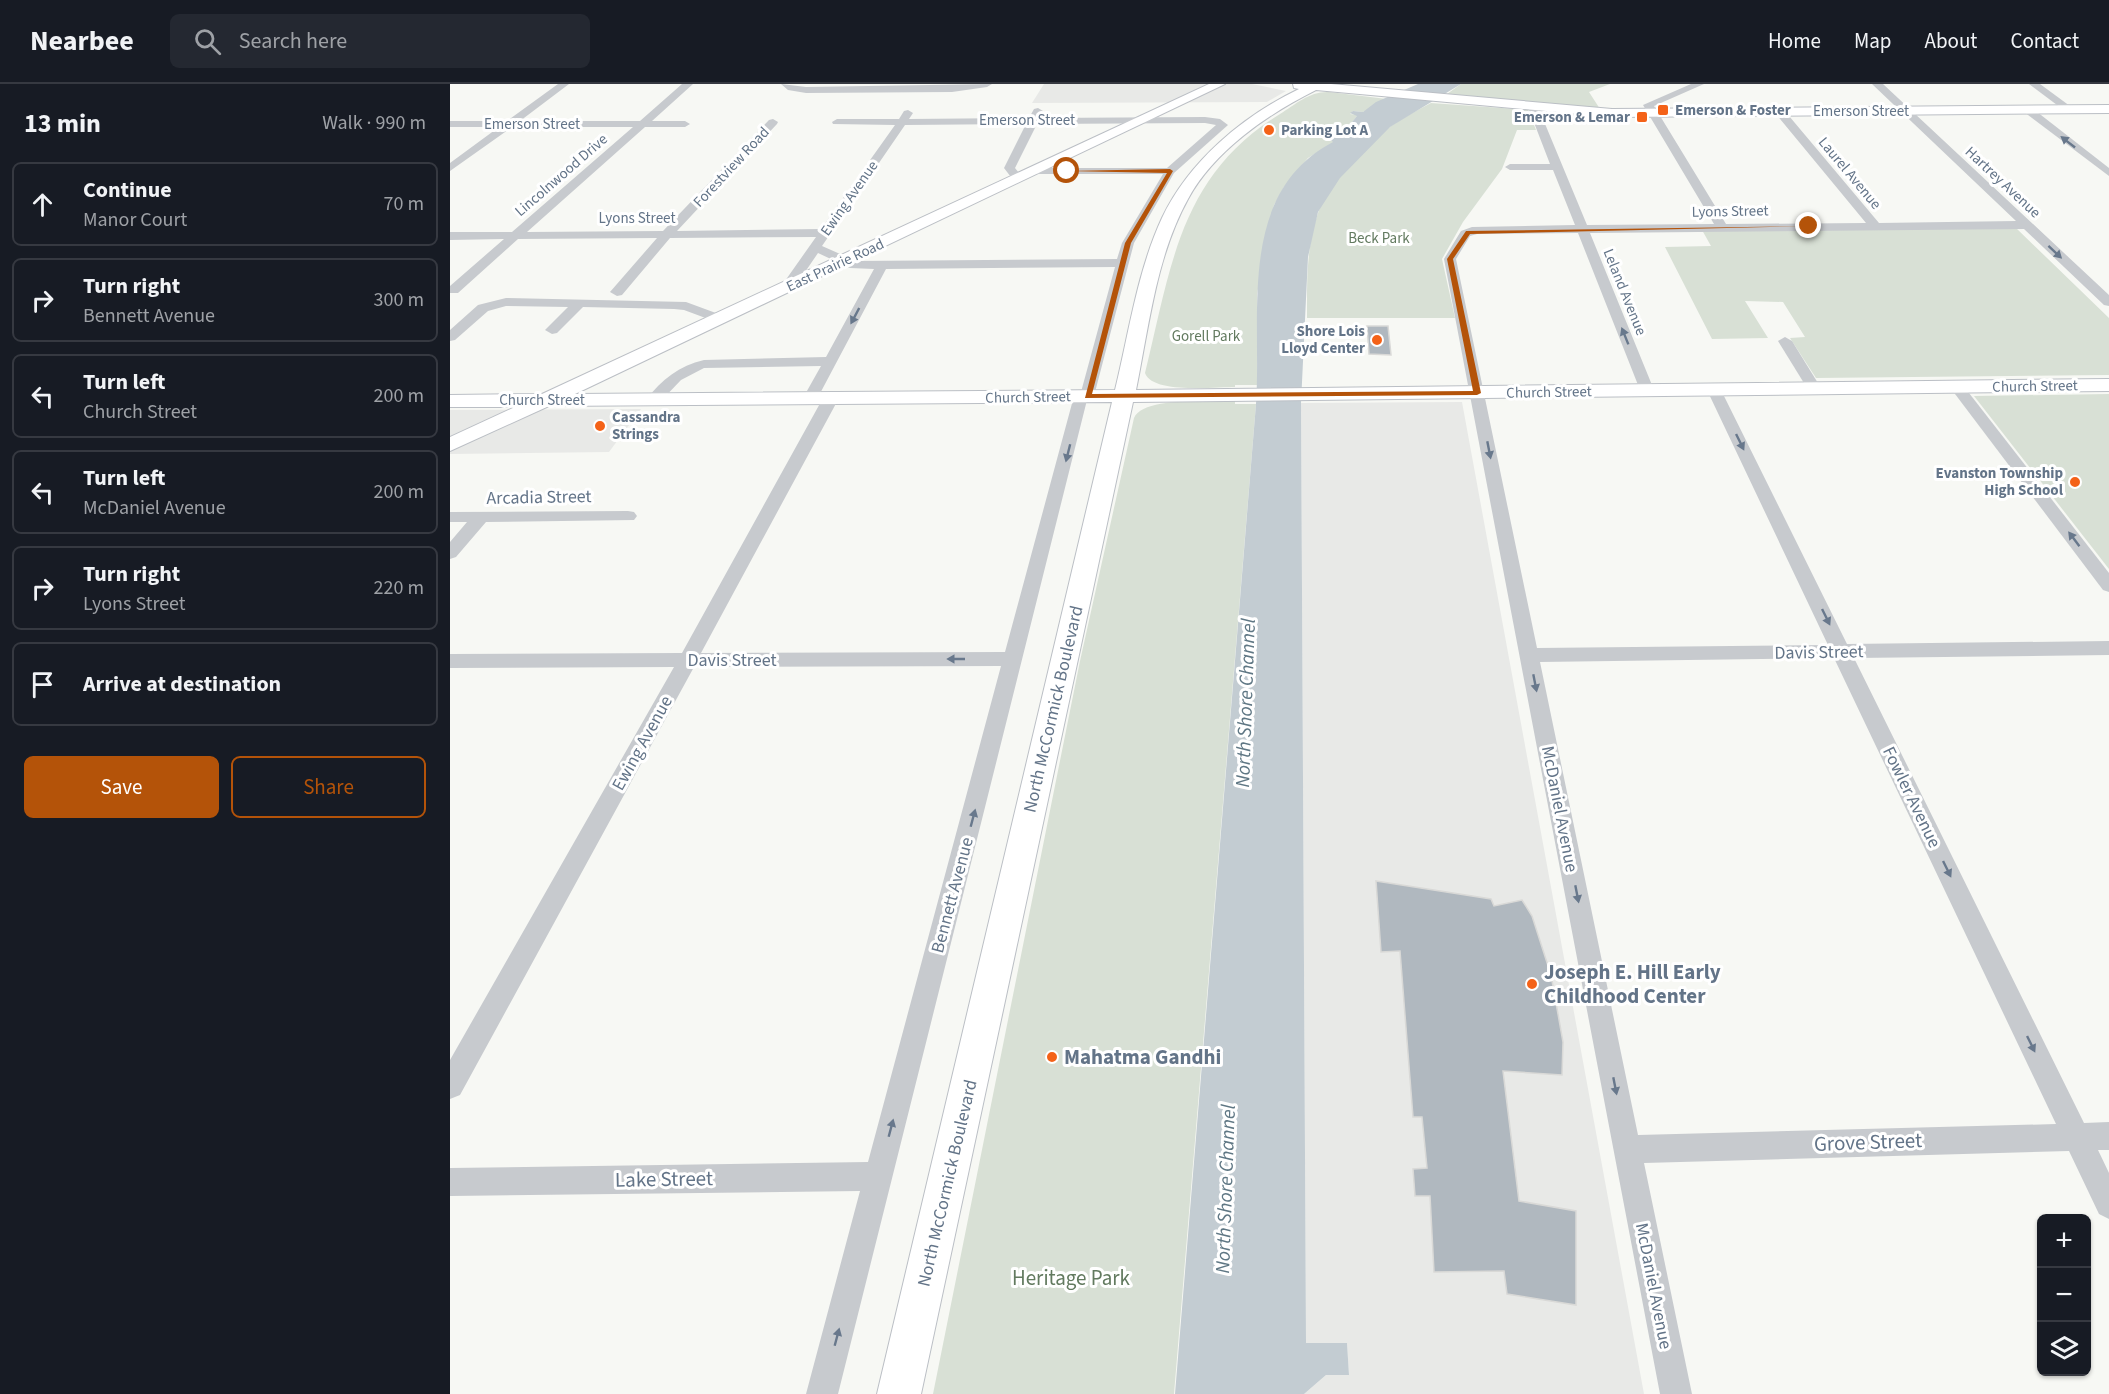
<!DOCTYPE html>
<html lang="en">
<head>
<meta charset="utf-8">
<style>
  :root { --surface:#171b24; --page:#242831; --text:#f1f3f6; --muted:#9ea1a6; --line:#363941; --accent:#b45309 }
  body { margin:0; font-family:"Source Sans 3",sans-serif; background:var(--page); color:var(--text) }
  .controls { position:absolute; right:18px; bottom:18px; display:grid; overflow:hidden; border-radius:9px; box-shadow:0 2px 4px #0004 }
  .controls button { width:54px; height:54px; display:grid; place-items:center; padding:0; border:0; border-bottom:2px solid var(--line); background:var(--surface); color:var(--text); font:30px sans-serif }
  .stop { position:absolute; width:18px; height:18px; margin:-14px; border:4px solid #b45309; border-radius:50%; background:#fff }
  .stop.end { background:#b45309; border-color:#fff; box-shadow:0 2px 6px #0008 }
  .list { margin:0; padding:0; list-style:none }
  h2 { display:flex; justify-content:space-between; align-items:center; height:78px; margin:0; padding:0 24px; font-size:26px }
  h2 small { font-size:20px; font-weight:400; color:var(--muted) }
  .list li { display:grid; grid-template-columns:39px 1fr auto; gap:18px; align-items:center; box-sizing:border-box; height:84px; margin:0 12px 12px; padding:0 12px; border:2px solid var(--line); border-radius:9px }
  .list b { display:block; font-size:22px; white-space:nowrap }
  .list p { margin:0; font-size:20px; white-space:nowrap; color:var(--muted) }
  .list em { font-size:20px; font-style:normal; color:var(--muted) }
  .actions { display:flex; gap:12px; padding:18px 24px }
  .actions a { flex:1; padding:14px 0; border:2px solid var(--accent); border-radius:9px; text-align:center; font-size:21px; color:var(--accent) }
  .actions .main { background:var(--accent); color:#fff }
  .icon { flex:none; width:33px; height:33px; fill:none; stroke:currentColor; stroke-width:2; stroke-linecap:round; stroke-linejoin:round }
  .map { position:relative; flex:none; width:1659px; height:1310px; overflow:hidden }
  header { display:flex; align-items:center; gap:36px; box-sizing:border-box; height:84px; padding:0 30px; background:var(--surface); border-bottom:2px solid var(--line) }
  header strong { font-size:28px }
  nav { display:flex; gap:33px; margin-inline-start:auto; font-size:21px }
  .search { width:420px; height:54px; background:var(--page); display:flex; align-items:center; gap:15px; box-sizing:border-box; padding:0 21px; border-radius:9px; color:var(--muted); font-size:22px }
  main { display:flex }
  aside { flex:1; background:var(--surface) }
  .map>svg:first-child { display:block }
</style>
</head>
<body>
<header>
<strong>Nearbee</strong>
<div class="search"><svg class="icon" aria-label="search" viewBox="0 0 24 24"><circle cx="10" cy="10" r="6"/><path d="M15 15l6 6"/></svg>Search here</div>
<nav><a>Home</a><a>Map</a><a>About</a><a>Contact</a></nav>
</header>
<main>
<aside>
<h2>13 min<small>Walk · 990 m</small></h2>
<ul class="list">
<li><svg class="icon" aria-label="ahead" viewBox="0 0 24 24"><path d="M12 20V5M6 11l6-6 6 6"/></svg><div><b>Continue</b><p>Manor Court</p></div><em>70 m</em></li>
<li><svg class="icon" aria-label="right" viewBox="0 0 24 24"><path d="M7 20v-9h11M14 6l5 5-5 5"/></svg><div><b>Turn right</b><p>Bennett Avenue</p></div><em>300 m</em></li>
<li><svg class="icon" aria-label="left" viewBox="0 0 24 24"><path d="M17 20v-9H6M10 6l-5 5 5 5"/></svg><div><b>Turn left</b><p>Church Street</p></div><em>200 m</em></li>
<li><svg class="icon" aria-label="left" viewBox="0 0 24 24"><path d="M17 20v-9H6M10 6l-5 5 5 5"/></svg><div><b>Turn left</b><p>McDaniel Avenue</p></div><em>200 m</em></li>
<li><svg class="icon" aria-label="right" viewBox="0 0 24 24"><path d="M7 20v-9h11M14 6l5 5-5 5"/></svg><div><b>Turn right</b><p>Lyons Street</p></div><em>220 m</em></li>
<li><svg class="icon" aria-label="arrive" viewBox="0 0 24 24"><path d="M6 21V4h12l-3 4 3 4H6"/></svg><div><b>Arrive at destination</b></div></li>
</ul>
<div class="actions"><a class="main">Save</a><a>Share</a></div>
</aside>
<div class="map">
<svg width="1659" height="1310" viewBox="0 0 1659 1310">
  <rect width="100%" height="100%" fill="#f7f8f4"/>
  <g fill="#e8e9e7">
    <path d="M 594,0 L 802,0 L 836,7 L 817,18 L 582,19 Z"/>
    <path d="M 1012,318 L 1194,1310 L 854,1310 L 876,1291 L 899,1291 L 897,1259 L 856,1259 L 851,319 Z"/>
    <path d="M 191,325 L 159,368 L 0,370 L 0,326 Z"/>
  </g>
  <g fill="#d8e0d5">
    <path d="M 1011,0 L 1160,0 L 1139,8 L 1150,25 L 997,10 Z"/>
    <path d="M 879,8 L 937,15 L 913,28 L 903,27 L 900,30 L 908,31 L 889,54 L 880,52 L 878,54 L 884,58 L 858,74 L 834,103 L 824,121 L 807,210 L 807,301 L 785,301 L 785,303 C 765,303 702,310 695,289 C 721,184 729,92 830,30 C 846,20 860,7 879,8 Z"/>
    <path d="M 981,19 L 1078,26 L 1086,46 L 1067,46 L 1052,85 L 1013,138 L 992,175 L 1005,234 L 857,234 C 857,199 856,163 868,129 C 876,104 919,58 941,42 C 954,33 968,26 981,19 Z"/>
    <path d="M 1565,143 L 1659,234 L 1659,291 L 1366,294 L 1340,254 L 1355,253 L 1333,218 L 1295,217 L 1318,254 L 1262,255 L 1215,163 L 1261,162 L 1252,146 Z"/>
    <path d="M 1659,310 L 1659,485 L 1524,312 Z"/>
    <path d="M 785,317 L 785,320 L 806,320 L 724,1310 L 483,1310 L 630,577 L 684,334 C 693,312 763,318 785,317 Z"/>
  </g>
  <path fill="#c3ccd2" d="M 968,0 L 1011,0 L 940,43 L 890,94 L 868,128 L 858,173 L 851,319 L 856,1259 L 897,1259 L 899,1291 L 876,1291 L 854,1310 L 725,1310 L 806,320 C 812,229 786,109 883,58 L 878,53 L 889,54 L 907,32 L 900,29 L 903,27 L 913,28 L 926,18 Z"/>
  <g fill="#b0b8bf" stroke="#d9d9d7" stroke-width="1.5">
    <path d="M 917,242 L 938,242 L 941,271 L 919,270 Z"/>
    <path d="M 926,797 L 1041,815 L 1044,822 L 1072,816 L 1082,832 L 1101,891 L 1113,958 L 1112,991 L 1053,987 L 1069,1117 L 1126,1127 L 1126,1221 L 1057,1210 L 1054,1187 L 984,1188 L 980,1112 L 965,1112 L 963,1085 L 977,1084 L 972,1033 L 963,1033 L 950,867 L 931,868 Z"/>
  </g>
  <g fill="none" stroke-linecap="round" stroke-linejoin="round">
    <g stroke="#bbbfc5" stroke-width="2">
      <path id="secondary" d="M 759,0 L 775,0 L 125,310 L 665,306 C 679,249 687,188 712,134 C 739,77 793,32 849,5 L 844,4 L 843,0 L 881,0 L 1162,25 L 1659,21 L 1659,29 L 1162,33 L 866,6 C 818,30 764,67 738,115 C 706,173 699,242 686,306 L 1659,295 L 1659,307 L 683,318 L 471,1310 L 427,1310 L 662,318 L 99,322 L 0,367 L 0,353 L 65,323 L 0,323 L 0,311 L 92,310 Z"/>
    </g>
    <g fill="#c7cace" fill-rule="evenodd">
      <path d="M 108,0 L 119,0 L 70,37 L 190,37 L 232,0 L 243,0 L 202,37 L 235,37 L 240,40 L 235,43 L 195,43 L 77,148 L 213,147 L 319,36 L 323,35 L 328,38 L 327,40 L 227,147 L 371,145 L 445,41 L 383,40 L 382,38 L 387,35 L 449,35 L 454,27 L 458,26 L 463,29 L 459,35 L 579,34 L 584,25 L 588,24 L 593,27 L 590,34 L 755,33 L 770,35 L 778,41 L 724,89 L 684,159 L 644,312 L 637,316 L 388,1310 L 356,1310 L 410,1107 L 0,1112 L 0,1084 L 418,1078 L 551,582 L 244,583 L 10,1011 L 0,1015 L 0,976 L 224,583 L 0,584 L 0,570 L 232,569 L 373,314 L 381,309 L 389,314 L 251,569 L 555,568 L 624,312 L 631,308 L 665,183 L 436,185 L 366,317 L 356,317 L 353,314 L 371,282 L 254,284 L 231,296 L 209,319 L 199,319 L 196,316 C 212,295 229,282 254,276 L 376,273 L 424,185 L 400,184 L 368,169 L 342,207 L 337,208 L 330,204 L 366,153 L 220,154 L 172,211 L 167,212 L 160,208 L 207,154 L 68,155 L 8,209 L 0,209 L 0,202 L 54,155 L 0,156 L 0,148 L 62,148 L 183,43 L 62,43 L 0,87 L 0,79 L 49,43 L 0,43 L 0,37 L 57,37 ZM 755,39 L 766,41 L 717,84 L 584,84 L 578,87 L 584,90 L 713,90 L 672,159 L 667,175 L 406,177 L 372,162 L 455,41 L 576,40 L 554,84 L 564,97 L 568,98 L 574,95 L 565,84 L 587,40 Z"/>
      <path d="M 331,0 L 356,3 L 542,0 L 537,3 L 502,8 L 356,9 L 338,6 Z"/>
      <path d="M 1241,0 L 1254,0 L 1204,22 L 1276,140 L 1416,139 L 1326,30 L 1326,26 L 1334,26 L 1429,139 L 1566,137 L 1422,0 L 1433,0 L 1659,211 L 1659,222 L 1654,221 L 1574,145 L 1140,149 L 1204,306 L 1197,310 L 1190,306 L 1128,149 L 1027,150 L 1020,152 L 1006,175 L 1087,564 L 1378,561 L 1257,306 L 1264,302 L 1271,306 L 1397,560 L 1659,557 L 1659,571 L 1404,574 L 1634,1039 L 1659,1038 L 1659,1066 L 1648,1066 L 1659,1089 L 1659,1135 L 1649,1130 L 1619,1067 L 1194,1079 L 1242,1310 L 1210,1310 L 994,175 L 1011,147 L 1022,143 L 1125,141 L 1103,86 L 1060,86 L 1055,83 L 1060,80 L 1100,80 L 1078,23 L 1083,20 L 1087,21 L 1090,29 L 1162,26 L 1167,29 L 1162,32 L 1093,35 L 1137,141 L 1264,140 L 1193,21 ZM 1384,574 L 1606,1040 L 1188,1051 L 1090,578 Z"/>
      <path d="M 1579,0 L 1590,0 L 1624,25 L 1615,27 Z"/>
      <path d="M 1574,24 L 1582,24 L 1659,84 L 1659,92 L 1574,28 Z"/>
      <path d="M 56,214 L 236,218 L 274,232 L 276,235 L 269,239 L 234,226 L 224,225 L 133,223 L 107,249 L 102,250 L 95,246 L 118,223 L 56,222 L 38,227 L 5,256 L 0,257 L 0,246 L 28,221 Z"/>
      <path d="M 1335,253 L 1342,257 L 1371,304 L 1369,307 L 1359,307 L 1357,304 L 1328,257 Z"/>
      <path d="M 1507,299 L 1512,300 L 1659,489 L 1659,508 L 1653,506 L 1502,306 L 1500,303 L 1502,300 Z"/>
      <path d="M 178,427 L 184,428 L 187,432 L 184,436 L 36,438 L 6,473 L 0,475 L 0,458 L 17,438 L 0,438 L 0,428 Z"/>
    </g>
    <use href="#secondary" fill="#fff" fill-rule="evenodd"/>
  </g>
  <defs><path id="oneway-solid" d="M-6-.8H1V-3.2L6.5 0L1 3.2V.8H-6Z" transform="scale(1.5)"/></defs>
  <g fill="#68788c">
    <use href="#oneway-solid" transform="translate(1618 58) rotate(-142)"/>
    <use href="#oneway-solid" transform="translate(1605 168) rotate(43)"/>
    <use href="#oneway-solid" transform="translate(405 232) rotate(118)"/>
    <use href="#oneway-solid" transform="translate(1175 252) rotate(-112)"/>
    <use href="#oneway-solid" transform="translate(1290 358) rotate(64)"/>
    <use href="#oneway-solid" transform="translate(1039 366) rotate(79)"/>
    <use href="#oneway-solid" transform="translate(618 369) rotate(104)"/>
    <use href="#oneway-solid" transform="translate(1624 455) rotate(-127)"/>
    <use href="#oneway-solid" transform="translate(1376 533) rotate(64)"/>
    <use href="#oneway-solid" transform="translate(506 575) rotate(180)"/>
    <use href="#oneway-solid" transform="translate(1085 599) rotate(79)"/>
    <use href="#oneway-solid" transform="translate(523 734) rotate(-75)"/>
    <use href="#oneway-solid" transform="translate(1497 785) rotate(64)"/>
    <use href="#oneway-solid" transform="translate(1127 810) rotate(79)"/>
    <use href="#oneway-solid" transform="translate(1581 960) rotate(64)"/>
    <use href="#oneway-solid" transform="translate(1165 1002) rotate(79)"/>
    <use href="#oneway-solid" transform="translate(441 1044) rotate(-75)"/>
    <use href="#oneway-solid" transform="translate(387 1253) rotate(-75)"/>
  </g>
  <path fill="#b45309" d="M 720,85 L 723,87 L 681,159 L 642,310 L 1023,307 L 997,175 L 1016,147 L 1362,142 L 1020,150 L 1003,175 L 1031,309 L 1027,311 L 635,314 L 675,159 L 717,89 L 615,87 Z"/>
  <g fill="#f46218" stroke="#fff" stroke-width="2">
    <rect x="1207" y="20" width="12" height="12" rx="3"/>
    <rect x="1186" y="27" width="12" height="12" rx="3"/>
    <circle cx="819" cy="46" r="6"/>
    <circle cx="927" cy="256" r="6"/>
    <circle cx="150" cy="342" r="6"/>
    <circle cx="1625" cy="398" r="6"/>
    <circle cx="1082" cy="900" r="6"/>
    <circle cx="602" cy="973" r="6"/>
  </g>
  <g text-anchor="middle" stroke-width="6" stroke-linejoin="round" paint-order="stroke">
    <g font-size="15" font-weight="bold" fill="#637488" stroke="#fff" text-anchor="start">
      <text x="1225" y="31">Emerson &amp; Foster</text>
      <text x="1180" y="38" text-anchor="end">Emerson &amp; Lemar</text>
      <text x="831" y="51">Parking Lot A</text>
      <text x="915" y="252" text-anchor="end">Shore Lois<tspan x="915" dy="17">Lloyd Center</tspan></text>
      <text x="162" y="338">Cassandra<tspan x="162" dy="17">Strings</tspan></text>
      <text x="1613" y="394" text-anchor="end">Evanston Township<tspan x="1613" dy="17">High School</tspan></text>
    </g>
    <g font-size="15" fill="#637488" stroke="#fff">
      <text x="1411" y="32">Emerson Street</text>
      <text x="577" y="41">Emerson Street</text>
      <text x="82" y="45">Emerson Street</text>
      <text transform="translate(281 83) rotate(-47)" y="5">Forestview Road</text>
      <text transform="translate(1400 89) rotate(50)" y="5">Laurel Avenue</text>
      <text transform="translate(111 91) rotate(-41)" y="5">Lincolnwood Drive</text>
      <text transform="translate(1553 98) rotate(43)" y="5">Hartrey Avenue</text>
      <text transform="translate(399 114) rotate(-55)" y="5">Ewing Avenue</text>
      <text transform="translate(1280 127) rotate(-1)" y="5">Lyons Street</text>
      <text x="187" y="139">Lyons Street</text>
      <text transform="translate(385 181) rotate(-25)" y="5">East Prairie Road</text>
      <text transform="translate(1175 208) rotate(68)" y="5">Leland Avenue</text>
      <text transform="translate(1585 302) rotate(-1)" y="5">Church Street</text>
      <text transform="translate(1099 308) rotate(-1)" y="5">Church Street</text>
      <text transform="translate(578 313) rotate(-1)" y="5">Church Street</text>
      <text x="92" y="321">Church Street</text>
    </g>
    <g font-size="15" fill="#627a5f" stroke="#fff">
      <text x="929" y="159">Beck Park</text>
      <text x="756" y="257">Gorell Park</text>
    </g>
    <g font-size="18" fill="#637488" stroke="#fff">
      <text transform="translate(89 413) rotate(-1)" y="6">Arcadia Street</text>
      <text transform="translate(1369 568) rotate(-1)" y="6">Davis Street</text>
      <text x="282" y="582">Davis Street</text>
      <text transform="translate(603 625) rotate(-77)" y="6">North McCormick Boulevard</text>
      <text transform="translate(192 659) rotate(-61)" y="6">Ewing Avenue</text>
      <text transform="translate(1462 713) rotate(64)" y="6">Fowler Avenue</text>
      <text transform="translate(1110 725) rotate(79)" y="6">McDaniel Avenue</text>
      <text transform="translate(502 811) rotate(-75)" y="6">Bennett Avenue</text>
      <text transform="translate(497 1099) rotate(-77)" y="6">North McCormick Boulevard</text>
      <text transform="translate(1204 1202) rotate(79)" y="6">McDaniel Avenue</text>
    </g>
    <g font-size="20" font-style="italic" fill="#5f7784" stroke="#fff">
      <text transform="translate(795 619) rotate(-88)" y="7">North Shore Channel</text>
      <text transform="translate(775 1105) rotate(-88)" y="7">North Shore Channel</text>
    </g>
    <g font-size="21" font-weight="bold" fill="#637488" stroke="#fff" text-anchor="start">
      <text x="1094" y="895">Joseph E. Hill Early<tspan x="1094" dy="24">Childhood Center</tspan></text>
      <text x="614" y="980">Mahatma Gandhi</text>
    </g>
    <g font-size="21" fill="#637488" stroke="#fff">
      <text transform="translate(1418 1058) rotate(-2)" y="7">Grove Street</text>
      <text transform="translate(214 1095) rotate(-1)" y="7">Lake Street</text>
    </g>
    <g font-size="21" fill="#627a5f" stroke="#fff">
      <text x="621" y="1201">Heritage Park</text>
    </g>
  </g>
</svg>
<div class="controls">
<button>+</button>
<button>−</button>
<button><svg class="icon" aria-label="layers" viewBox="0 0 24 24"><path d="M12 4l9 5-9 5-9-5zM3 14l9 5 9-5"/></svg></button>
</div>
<div class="stop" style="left:617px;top:87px"></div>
<div class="stop end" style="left:1359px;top:142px"></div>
</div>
</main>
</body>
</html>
